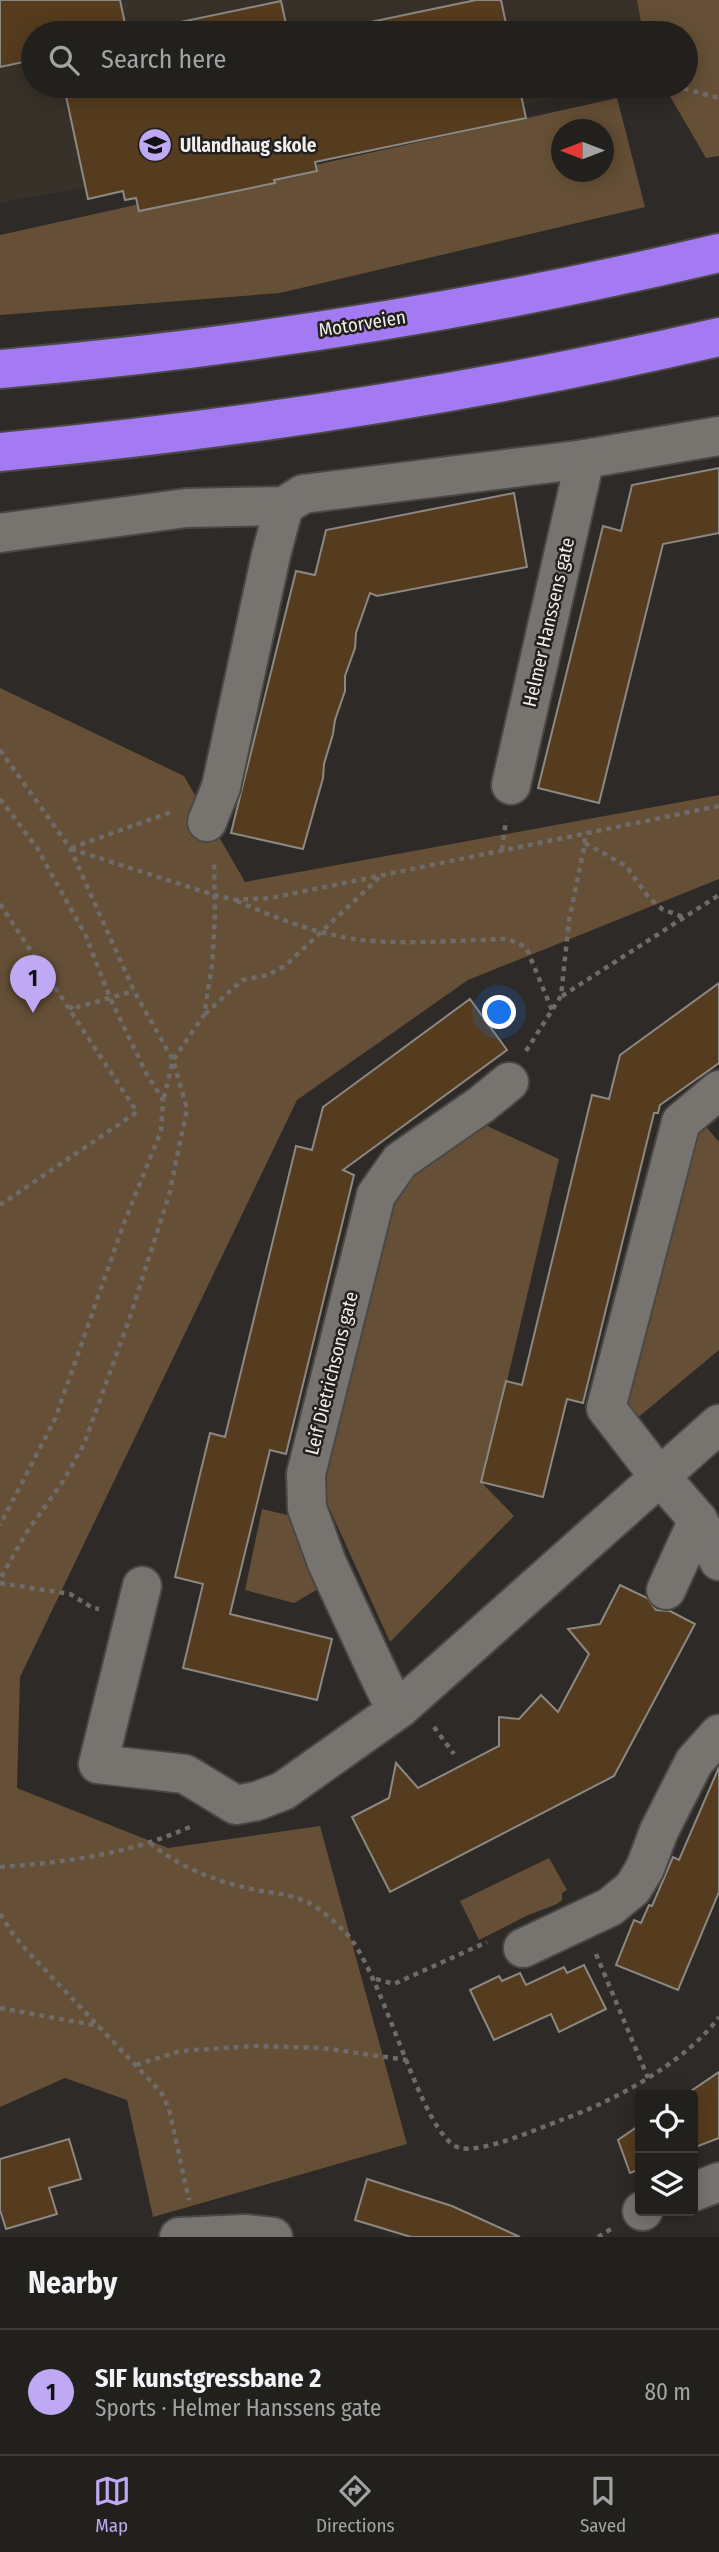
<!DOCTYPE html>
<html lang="en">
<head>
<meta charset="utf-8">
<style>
  :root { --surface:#22201d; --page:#2a2826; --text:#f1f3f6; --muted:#a2a3a4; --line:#3f3e3b; --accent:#bfa9f4 }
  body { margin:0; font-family:"Fira Sans Condensed",sans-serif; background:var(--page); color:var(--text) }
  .controls { position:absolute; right:21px; bottom:21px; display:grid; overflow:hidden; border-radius:7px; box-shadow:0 4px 18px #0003 }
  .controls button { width:63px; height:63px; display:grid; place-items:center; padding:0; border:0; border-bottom:2px solid var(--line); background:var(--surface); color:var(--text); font:35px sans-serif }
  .compass { position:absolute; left:551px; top:119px; width:63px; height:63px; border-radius:50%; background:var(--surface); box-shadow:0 4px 18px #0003; rotate:270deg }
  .you { position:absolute; left:500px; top:1013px; width:24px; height:24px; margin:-18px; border:5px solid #fff; border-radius:50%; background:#1a73e8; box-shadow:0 0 0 10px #1a73e833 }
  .badge { display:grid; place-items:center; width:46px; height:46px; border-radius:50%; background:var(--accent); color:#111; font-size:23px; font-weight:700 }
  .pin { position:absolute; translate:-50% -58px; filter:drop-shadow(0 2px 4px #0008) }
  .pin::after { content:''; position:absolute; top:37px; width:24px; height:21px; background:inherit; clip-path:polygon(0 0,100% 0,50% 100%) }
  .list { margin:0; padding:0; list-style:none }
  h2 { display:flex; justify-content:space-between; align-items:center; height:91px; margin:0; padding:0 28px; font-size:30px }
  h2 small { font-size:23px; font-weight:400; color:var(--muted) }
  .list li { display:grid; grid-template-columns:46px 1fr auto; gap:21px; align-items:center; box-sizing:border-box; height:126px; padding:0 28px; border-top:2px solid var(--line) }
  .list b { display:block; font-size:26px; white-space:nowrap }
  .list p { margin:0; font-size:23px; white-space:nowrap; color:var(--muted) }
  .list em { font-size:23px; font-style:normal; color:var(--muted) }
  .icon { flex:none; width:38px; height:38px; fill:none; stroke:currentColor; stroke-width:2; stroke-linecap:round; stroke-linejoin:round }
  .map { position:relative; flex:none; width:719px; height:2237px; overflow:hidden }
  .search { position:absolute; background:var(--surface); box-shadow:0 4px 18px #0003; left:21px; right:21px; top:21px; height:77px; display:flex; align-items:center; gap:18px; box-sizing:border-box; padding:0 24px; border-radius:38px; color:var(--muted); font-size:26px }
  .sheet { height:217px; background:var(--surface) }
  nav { display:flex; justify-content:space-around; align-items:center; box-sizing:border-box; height:98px; border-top:2px solid var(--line); background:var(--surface); font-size:19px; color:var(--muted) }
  nav a { display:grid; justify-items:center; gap:4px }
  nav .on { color:var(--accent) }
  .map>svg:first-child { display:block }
</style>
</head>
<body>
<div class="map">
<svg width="719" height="2237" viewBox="0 0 719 2237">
  <rect width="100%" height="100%" fill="#2d2a27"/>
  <path fill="#383129" d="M 0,0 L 639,0 L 645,33 L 33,33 L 33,86 L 621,86 L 0,203 Z"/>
  <g fill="#654f36" fill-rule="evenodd">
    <path d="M 637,0 L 719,0 L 719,156 L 706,158 L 664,86 L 686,86 L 686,33 L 643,33 Z"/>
    <path d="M 617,98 L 645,207 L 280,293 L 0,315 L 0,235 ZM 562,130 L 604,130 L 604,172 L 562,172 Z"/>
    <path d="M 0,688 L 184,776 L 245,882 L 719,795 L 719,879 L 468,980 L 297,1100 L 20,1677 L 17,1788 L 168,1848 L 320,1826 L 407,2144 L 153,2217 L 127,2100 L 65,2078 L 0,2107 Z"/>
    <path d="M 696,1115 L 719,1142 L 719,1350 L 635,1420 L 624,1389 Z"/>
    <path d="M 483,1124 L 559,1159 L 483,1484 L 514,1516 L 390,1642 L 321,1490 L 389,1211 L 411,1166 Z"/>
    <path d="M 262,1509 L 296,1517 L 325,1585 L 294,1603 L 245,1590 Z"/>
    <path d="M 549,1858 L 567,1890 L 562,1893 L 562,1900 L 557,1904 L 526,1916 L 479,1940 L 460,1901 Z"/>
  </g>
  <g fill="#563c1e" stroke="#8c8884" stroke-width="2">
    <path d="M 0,0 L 120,0 L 127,33 L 33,33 L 33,60 L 0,67 Z"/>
    <path d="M 476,0 L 501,0 L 508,33 L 318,33 Z"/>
    <path d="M 281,1 L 288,33 L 128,33 Z"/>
    <path d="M 113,86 L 519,86 L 526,118 L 315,162 L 317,171 L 274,180 L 275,183 L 139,211 L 136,198 L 125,200 L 123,191 L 88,199 L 66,96 Z"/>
    <path d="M 719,468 L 719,533 L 663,544 L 599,803 L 538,788 L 603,526 L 621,531 L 632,485 Z"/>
    <path d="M 514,493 L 527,567 L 377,596 L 370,593 L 356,633 L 355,648 L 345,676 L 345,691 L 335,720 L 333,734 L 324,764 L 323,778 L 303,849 L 231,833 L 296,571 L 315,575 L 326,530 Z"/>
    <path d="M 719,983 L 719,1063 L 660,1105 L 658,1113 L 654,1113 L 583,1403 L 567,1399 L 543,1497 L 481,1482 L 506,1381 L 522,1385 L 592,1095 L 609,1099 L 620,1055 Z"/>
    <path d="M 470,999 L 507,1050 L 343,1170 L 354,1175 L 286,1454 L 270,1450 L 230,1614 L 332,1639 L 317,1700 L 183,1668 L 203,1584 L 175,1577 L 210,1433 L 225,1437 L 296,1146 L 312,1150 L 323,1107 Z"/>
    <path d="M 620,1585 L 647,1598 L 656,1610 L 670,1611 L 695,1624 L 614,1776 L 390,1892 L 352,1817 L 389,1798 L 396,1763 L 418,1788 L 499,1746 L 499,1717 L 519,1719 L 541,1695 L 558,1712 L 589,1654 L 568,1629 L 600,1624 Z"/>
    <path d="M 719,1767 L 719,1892 L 678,1990 L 616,1965 L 634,1920 L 641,1923 L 649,1905 L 652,1906 L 673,1857 L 679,1860 Z"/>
    <path d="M 584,1965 L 606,2009 L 559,2032 L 551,2014 L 494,2040 L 470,1990 L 499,1976 L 502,1981 L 520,1973 L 526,1985 L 564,1967 L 567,1973 Z"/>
    <path d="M 719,2072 L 719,2138 L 693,2148 L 693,2095 L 685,2095 Z"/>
    <path d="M 640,2125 L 640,2169 L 630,2173 L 618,2140 Z"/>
    <path d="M 69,2139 L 81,2179 L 49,2188 L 57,2214 L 6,2229 L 0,2210 L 0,2159 Z"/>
    <path d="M 367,2179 L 452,2206 L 520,2237 L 411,2237 L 355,2220 Z"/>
  </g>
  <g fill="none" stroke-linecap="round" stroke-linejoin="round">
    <g stroke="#4a4845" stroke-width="42">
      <g id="minor">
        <path d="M 0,533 L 186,508 L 284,506 L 303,494 L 585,459 L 719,436"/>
        <path d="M 511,785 L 585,459"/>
        <path d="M 207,822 L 221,787 L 271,555 L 284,506"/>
        <path d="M 719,1090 L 681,1122 L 606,1408 L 647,1461 L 698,1520 L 719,1561"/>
        <path d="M 142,1586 L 98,1764 L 185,1774 L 236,1805 L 257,1801 L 283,1791 L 400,1708 L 719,1424"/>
        <path d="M 666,1590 L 698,1520"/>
        <path d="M 400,1708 L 388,1694 L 376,1669 L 327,1563 L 307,1508 L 306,1474 L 376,1195 L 400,1161 L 482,1104 L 509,1082"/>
        <path d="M 523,1948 L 610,1907 L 633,1888 L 645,1868 L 659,1831 L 694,1762 L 719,1734"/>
        <path d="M 693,2192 L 719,2182"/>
        <path d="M 642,2211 L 643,2211"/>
        <path d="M 179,2237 L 245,2234 L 273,2237"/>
      </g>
    </g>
    <g stroke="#4a4845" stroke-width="42">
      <g id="highway">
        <path d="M 0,369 C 242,348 483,309 719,253"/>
        <path d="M 0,452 C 242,429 483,392 719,337"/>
      </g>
    </g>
    <g stroke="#6e6b69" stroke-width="4.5" stroke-dasharray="5 5" stroke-linecap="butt">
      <path d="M 674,86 L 719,98"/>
      <path d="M 0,750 L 70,848 L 134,991 L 173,1060 L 187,1109 L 169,1195 L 130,1317 L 84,1444 L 62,1483 L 26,1533 L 0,1579"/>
      <path d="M 0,799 L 37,848 L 86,936 L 110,998 L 146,1073 L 163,1100 L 161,1131 L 124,1223 L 55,1419 L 0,1525"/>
      <path d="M 585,843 L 626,866 L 649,898 L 662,909 L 683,917"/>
      <path d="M 71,848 L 171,812"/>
      <path d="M 71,849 L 214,895 L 236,900 L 271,898 L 719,806"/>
      <path d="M 502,850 L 506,820"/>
      <path d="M 237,901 C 275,918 320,935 361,940 C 409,945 460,940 508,939 L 526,947 L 552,1010"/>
      <path d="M 0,904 L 137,1112 L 0,1205"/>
      <path d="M 562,996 L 719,895"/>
      <path d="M 69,1009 L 76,1004 L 78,1007 L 134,991"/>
      <path d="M 205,1014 L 242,980 L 268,975 L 285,966 L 382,875"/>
      <path d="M 526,1051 L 561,996 L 569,920 L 585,843 L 584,833"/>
      <path d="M 164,1098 L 173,1060 L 204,1015 L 212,965 L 215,917 L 214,860"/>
      <path d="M 0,1583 L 70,1594 L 93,1608 L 99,1609"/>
      <path d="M 434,1727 L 454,1754"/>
      <path d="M 150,1843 C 181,1868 217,1882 256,1890 C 273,1893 290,1894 307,1902 C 320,1908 334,1921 344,1931 C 383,1968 421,2139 460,2148 C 483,2153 537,2129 561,2120 C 613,2102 686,2062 719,2017"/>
      <path d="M 0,1867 C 67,1862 132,1854 194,1825"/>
      <path d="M 0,1914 L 13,1934 L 28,1952 L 161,2092 L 169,2109 L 189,2200"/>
      <path d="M 596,1954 L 648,2078"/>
      <path d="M 376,1979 L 394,1984 L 487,1942"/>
      <path d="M 0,2008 L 99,2026"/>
      <path d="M 136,2065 L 180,2051 L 255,2046 L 322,2048 L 407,2060"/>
      <path d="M 598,2237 L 611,2229"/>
    </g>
    <use href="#minor" stroke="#777470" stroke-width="38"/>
    <use href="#highway" stroke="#a47af3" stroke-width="38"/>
  </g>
  <defs>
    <g id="school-disc" transform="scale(1.75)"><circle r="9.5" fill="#bfa9f4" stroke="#23211d"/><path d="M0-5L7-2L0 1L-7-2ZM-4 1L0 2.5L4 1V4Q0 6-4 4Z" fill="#111"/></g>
  </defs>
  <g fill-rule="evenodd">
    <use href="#school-disc" x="155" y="145"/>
  </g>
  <g text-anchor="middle" stroke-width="5" stroke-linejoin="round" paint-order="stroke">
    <g font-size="19" font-weight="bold" fill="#f0eeec" stroke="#23211d" text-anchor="start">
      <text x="180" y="152">Ullandhaug skole</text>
    </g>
    <g font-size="19" fill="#f0eeec" stroke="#23211d">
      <text transform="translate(362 323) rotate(-9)" y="7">Motorveien</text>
      <text transform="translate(548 622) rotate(-77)" y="7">Helmer Hanssens gate</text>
      <text transform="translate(331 1373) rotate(-76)" y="7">Leif Dietrichsons gate</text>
    </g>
  </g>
</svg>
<div class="controls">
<button><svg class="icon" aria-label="locate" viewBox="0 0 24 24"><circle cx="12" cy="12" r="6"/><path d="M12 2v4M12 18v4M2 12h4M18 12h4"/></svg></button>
<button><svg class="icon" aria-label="layers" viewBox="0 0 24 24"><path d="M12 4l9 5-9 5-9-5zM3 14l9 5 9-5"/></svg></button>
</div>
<svg class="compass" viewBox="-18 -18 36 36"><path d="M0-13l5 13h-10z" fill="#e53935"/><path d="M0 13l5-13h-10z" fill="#a2a3a4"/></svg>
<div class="you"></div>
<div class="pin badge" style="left:33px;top:1013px">1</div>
<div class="search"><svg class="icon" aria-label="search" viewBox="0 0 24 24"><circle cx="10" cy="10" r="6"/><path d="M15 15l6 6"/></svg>Search here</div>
</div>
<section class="sheet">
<h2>Nearby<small></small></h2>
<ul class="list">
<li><span class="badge">1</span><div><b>SIF kunstgressbane 2</b><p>Sports · Helmer Hanssens gate</p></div><em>80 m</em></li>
</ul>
</section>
<nav>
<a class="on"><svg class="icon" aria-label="map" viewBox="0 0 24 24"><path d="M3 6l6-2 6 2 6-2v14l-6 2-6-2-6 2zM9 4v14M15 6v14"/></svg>Map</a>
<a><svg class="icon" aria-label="directions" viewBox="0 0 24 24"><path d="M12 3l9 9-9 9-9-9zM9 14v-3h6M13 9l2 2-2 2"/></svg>Directions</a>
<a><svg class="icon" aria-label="saved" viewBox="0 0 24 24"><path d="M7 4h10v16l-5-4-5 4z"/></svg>Saved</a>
</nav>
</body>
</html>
